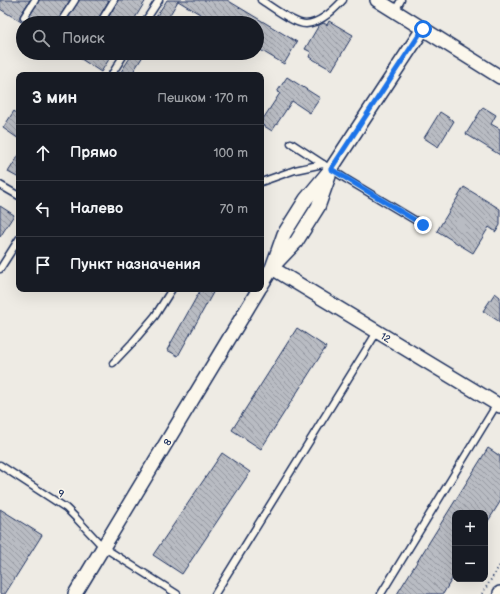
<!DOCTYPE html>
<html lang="ru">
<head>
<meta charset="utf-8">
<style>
  :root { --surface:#171b24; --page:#20242c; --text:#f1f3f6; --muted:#9ea1a6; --line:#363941 }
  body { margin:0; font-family:"Balsamiq Sans",sans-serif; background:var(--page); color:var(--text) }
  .controls { position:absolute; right:12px; bottom:12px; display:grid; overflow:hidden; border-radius:8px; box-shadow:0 4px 16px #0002 }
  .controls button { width:36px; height:36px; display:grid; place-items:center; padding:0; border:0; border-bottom:1px solid var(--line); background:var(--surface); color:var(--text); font:20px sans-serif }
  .stop { position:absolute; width:12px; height:12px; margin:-9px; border:3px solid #1a73e8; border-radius:50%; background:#fff }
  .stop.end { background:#1a73e8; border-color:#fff; box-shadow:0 1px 4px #0008 }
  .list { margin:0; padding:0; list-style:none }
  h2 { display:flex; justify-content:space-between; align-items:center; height:52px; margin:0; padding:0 16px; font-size:17px }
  h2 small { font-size:13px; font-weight:400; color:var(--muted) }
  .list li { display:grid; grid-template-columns:26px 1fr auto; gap:12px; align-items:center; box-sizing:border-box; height:56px; padding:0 16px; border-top:1px solid var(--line) }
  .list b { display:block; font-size:15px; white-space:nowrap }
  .list em { font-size:13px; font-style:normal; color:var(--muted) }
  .icon { flex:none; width:22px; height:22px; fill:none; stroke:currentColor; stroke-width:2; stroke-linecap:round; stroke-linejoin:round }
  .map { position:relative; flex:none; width:500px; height:594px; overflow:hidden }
  .search { position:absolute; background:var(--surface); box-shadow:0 4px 16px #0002; left:16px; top:16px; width:248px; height:44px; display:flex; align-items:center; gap:10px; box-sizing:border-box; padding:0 14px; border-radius:22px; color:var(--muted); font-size:15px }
  .panel { position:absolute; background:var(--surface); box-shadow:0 4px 16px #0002; left:16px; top:72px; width:248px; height:220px; border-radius:8px }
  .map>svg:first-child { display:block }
</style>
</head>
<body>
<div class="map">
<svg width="500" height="594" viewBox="0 0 500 594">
  <defs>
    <pattern id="building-back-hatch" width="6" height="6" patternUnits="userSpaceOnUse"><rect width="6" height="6" fill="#b9bcc3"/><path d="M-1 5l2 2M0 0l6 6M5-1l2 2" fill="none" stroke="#9699a2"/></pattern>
  </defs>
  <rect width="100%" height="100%" fill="#eeebe4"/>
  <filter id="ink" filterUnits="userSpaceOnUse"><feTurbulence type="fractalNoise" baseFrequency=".025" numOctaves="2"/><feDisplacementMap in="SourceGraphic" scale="8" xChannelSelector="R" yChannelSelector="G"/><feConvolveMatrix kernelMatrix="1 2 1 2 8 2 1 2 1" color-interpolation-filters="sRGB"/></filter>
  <g filter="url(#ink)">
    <g fill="url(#building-back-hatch)" stroke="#1b2f5e">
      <path d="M 0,0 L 30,0 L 20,16 L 20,19 L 24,21 L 28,19 L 39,0 L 70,0 L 56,23 L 23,23 L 0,9 Z"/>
      <path d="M 79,0 L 109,0 L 96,23 L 65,23 Z"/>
      <path d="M 118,0 L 146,0 L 132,23 L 105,23 Z"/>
      <path d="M 167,0 L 227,0 L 297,42 L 284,64 L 257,48 L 257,23 L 215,23 L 178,1 L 165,23 L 152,23 Z"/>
      <path d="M 329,21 L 353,35 L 332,70 L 309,57 L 311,52 L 305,49 L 319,25 L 324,23 L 327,25 Z"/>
      <path d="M 72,53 L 113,53 L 101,72 Z"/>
      <path d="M 133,53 L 145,53 L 131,75 L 119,75 Z"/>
      <path d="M 287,77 L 320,98 L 310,113 L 292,101 L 272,131 L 261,124 L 261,122 L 280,93 L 277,92 Z"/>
      <path d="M 483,107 L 496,115 L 491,124 L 500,129 L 500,155 L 466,134 Z"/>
      <path d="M 14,111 L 19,115 L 19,139 L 3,128 Z"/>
      <path d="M 440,112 L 454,121 L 438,147 L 424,138 Z"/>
      <path d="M 19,155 L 19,178 L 8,172 Z"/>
      <path d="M 464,187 L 500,209 L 500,225 L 496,232 L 489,227 L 473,253 L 437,231 Z"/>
      <path d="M 0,206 L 14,215 L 0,237 Z"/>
      <path d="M 201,289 L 215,289 L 178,356 L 167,350 Z"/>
      <path d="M 495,293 L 500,297 L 500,322 L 483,311 Z"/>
      <path d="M 297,328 L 326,347 L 261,449 L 232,430 Z"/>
      <path d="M 488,448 L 500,456 L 500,502 L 485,526 L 485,513 L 455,513 L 455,574 L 443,594 L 397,594 Z"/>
      <path d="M 222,453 L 250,472 L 182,574 L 153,555 Z"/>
      <path d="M 0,509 L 42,535 L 5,594 L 0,594 Z"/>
    </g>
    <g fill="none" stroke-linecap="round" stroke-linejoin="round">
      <g stroke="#1b2f5e" stroke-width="9">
        <g id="lane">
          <path d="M 261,0 C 272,7 294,24 306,24 C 321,23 334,10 343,0"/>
          <path d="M 395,11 L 401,0"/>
          <path d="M 24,17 L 35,0"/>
          <path d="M 60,23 L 75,0"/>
          <path d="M 100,23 L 114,0"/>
          <path d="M 144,23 L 159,0"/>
          <path d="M 112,74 L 125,53"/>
          <path d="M 291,143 L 346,179 L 423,225"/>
          <path d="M 261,182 L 295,170 L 323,164"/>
          <path d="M 0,185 L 19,196"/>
          <path d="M 0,269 L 19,239"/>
          <path d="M 113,363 L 132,343 L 155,316 L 172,289"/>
          <path d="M 0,465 L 66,508 L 76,518 L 103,547 L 177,594"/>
          <path d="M 215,594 L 377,332"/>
          <path d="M 381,594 L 497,404"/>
        </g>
      </g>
      <g stroke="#1b2f5e" stroke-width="16">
        <g id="street">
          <path d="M 377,0 L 500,77"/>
          <path d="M 275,264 L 296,242 L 318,207 L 329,176"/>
          <path d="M 272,268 L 500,406"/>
          <path d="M 261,286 L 272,268 L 284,234 L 306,199 L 331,169 L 423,29"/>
          <path d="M 75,594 L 259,289"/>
          <path d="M 500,594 L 500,593"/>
        </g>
      </g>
      <path stroke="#1b2f5e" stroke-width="2" stroke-dasharray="1 3" stroke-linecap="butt" d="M 482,594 L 500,565"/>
      <use href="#lane" stroke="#fbf7ec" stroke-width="6"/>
      <use href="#street" stroke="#fbf7ec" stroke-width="13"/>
    </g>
  </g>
  <g fill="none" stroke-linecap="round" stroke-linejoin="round" filter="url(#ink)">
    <path stroke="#1a73e8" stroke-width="5" d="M 423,29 L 331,169 L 423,225"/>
  </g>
  <g text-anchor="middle" stroke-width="3" stroke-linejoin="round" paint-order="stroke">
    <g font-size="10" fill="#1b2f5e" stroke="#fbf7ec">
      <text transform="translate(386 337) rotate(31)" y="4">12</text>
      <text transform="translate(167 442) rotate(-59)" y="4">8</text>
      <text transform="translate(61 493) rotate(33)" y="4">9</text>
    </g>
  </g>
</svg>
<div class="controls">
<button>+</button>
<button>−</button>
</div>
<div class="stop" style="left:423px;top:29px"></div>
<div class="stop end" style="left:423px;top:225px"></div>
<div class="search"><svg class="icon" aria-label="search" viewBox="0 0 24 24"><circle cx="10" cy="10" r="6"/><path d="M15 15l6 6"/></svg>Поиск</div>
<section class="panel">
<h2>3 мин<small>Пешком · 170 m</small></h2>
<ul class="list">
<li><svg class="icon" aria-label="ahead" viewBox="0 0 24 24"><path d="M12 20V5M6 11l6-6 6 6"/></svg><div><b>Прямо</b></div><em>100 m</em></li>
<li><svg class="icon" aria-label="left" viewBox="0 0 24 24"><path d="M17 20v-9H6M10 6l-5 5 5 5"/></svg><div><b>Налево</b></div><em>70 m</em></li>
<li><svg class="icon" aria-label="arrive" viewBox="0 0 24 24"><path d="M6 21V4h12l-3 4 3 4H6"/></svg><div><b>Пункт назначения</b></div></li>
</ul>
</section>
</div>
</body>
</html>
